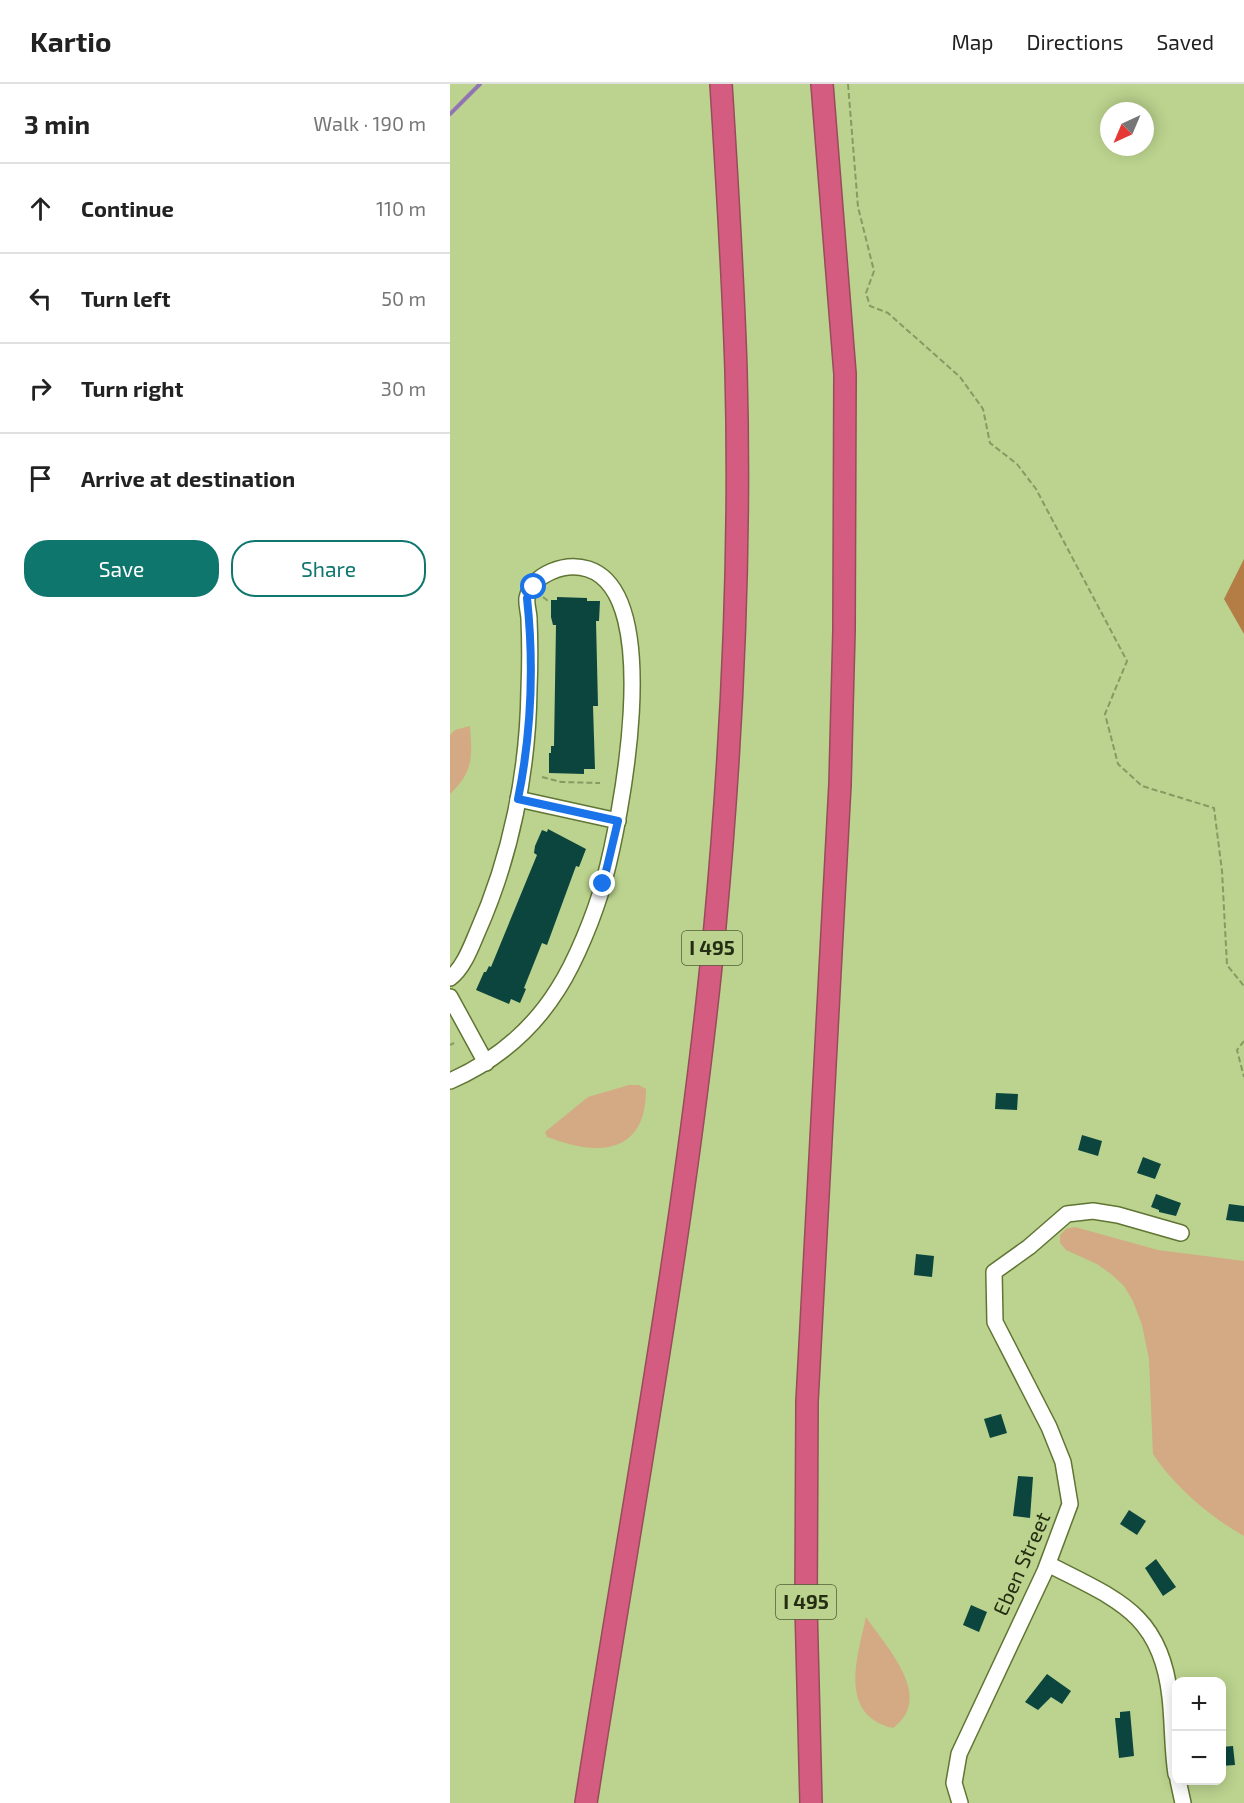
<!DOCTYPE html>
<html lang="en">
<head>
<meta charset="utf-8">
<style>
  :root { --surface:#fff; --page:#f6f6f6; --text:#222; --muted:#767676; --line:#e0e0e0; --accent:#0f766e }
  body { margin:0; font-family:"Exo 2",sans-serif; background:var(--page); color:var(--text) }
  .controls { position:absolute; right:18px; bottom:18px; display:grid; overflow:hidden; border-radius:12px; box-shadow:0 3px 15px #0003 }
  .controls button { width:54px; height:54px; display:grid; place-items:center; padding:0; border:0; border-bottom:2px solid var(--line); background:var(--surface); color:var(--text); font:30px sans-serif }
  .compass { position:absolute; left:650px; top:18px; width:54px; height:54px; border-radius:50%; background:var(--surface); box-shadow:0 3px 15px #0003; rotate:224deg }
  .stop { position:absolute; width:18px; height:18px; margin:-14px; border:4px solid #1a73e8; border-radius:50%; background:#fff }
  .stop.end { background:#1a73e8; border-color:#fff; box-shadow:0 2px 6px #0008 }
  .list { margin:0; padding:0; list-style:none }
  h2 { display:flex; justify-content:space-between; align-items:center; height:78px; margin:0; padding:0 24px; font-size:26px }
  h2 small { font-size:20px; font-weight:400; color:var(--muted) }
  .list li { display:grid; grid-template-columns:39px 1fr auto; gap:18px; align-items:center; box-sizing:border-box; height:90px; padding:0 24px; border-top:2px solid var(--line) }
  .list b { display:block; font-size:22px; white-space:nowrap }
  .list em { font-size:20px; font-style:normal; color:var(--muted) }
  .actions { display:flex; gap:12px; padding:18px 24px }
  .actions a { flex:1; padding:14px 0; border:2px solid var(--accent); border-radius:24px; text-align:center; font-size:21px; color:var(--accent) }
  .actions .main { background:var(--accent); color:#fff }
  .icon { flex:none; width:33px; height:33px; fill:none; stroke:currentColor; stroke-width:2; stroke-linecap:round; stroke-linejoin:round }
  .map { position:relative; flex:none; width:794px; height:1719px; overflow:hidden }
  header { display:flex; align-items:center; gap:36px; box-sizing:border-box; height:84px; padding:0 30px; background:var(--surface); border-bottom:2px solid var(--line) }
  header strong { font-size:28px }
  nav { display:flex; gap:33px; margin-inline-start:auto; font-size:21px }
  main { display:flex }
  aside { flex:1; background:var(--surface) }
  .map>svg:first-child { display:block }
</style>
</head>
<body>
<header>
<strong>Kartio</strong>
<nav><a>Map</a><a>Directions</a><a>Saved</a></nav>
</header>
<main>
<aside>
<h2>3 min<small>Walk · 190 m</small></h2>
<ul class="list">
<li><svg class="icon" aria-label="ahead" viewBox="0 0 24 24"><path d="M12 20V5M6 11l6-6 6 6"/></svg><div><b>Continue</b></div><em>110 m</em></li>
<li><svg class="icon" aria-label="left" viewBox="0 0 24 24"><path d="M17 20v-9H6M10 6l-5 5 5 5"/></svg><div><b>Turn left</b></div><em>50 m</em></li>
<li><svg class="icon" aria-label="right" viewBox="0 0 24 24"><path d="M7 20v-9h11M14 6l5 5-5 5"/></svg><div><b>Turn right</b></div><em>30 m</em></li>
<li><svg class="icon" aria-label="arrive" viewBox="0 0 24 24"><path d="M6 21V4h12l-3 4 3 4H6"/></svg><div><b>Arrive at destination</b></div></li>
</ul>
<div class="actions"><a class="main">Save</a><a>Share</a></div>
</aside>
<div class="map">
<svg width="794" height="1719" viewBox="0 0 794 1719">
  <rect width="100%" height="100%" fill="#bbd38e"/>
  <g fill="#d3aa84">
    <path d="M 20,642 C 22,673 24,687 0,710 L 0,651 L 5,646 Z"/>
    <path d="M 179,1001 L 189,1001 L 196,1005 C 196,1072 147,1072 97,1053 L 95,1048 L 138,1013 Z"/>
    <path d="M 625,1143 L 708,1166 L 794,1177 L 794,1452 C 760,1433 724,1402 703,1370 L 699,1275 L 692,1241 L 683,1217 L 674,1202 L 661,1190 L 647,1180 L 616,1166 L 610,1159 L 610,1151 L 616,1145 Z"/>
    <path d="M 416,1533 C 435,1562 486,1613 443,1644 C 387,1631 408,1571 416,1533 Z"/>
  </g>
  <path fill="#b57d46" d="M 794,475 L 794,550 L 774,515 Z"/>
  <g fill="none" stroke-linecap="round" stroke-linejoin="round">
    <path stroke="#9174b4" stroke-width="4" d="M 0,30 L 30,0"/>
  </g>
  <g fill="#0b453e">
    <path d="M 107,513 L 137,514 L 137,517 L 150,517 L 149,537 L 146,537 L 148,622 L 143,622 L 145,685 L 134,685 L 134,690 L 99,689 L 99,669 L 101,669 L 101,662 L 104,662 L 106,541 L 103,541 L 101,533 L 101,516 L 107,516 Z"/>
    <path d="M 98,745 L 136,765 L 129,783 L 126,782 L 97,861 L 92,859 L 74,904 L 76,905 L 70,919 L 61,915 L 59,920 L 26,906 L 34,888 L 36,888 L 39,882 L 41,883 L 87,771 L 84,769 L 85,762 L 92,746 L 97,748 Z"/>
    <path d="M 546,1009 L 568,1010 L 567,1026 L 545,1025 Z"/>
    <path d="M 632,1051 L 652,1057 L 648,1072 L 628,1066 Z"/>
    <path d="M 693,1073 L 711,1080 L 705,1095 L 687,1089 Z"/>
    <path d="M 706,1110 L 731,1119 L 726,1132 L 709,1128 L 709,1126 L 701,1123 Z"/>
    <path d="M 779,1120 L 794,1122 L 794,1138 L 776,1136 Z"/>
    <path d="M 466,1170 L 484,1172 L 482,1193 L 464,1191 Z"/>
    <path d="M 551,1330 L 557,1349 L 540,1354 L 534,1335 Z"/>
    <path d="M 568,1392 L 583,1393 L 580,1434 L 563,1432 Z"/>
    <path d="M 679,1426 L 696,1437 L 687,1451 L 670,1440 Z"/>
    <path d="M 706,1475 L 726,1503 L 713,1512 L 695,1484 Z"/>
    <path d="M 521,1521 L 537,1528 L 529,1548 L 513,1541 Z"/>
    <path d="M 597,1590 L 621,1607 L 612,1620 L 601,1613 L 588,1626 L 575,1618 Z"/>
    <path d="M 680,1627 L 684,1672 L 669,1674 L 665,1634 L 670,1634 L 670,1628 Z"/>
    <path d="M 783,1662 L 785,1681 L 771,1682 L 771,1663 Z"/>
  </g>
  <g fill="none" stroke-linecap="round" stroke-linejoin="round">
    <g stroke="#607533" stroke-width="18">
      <g id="minor">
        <path d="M 68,715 L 168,737"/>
        <path d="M 0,894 C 13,885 21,863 27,849 C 61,773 78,688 79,605 C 80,582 80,558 79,535 C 79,529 76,520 77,514 C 83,489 116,478 138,485 C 216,510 170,738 154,797 C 145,830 126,877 108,905 C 81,948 46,977 0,997"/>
        <path d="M 0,913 L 36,979"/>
        <path d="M 598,1480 C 665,1515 711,1528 720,1613 C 723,1639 722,1664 726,1690"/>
        <path d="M 728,1696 L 733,1719"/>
        <path d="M 510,1719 L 504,1699 L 509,1670 L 595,1487 L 620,1420 L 613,1378 L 599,1343 L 545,1238 L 544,1188 L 579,1163 L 617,1130 L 643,1127 L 668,1131 L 731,1149"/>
      </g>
    </g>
    <g stroke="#974c5a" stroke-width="24">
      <g id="highway">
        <path d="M 136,1719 C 181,1427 237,1136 265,842 C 282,658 291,471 286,286 C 283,191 277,95 271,0"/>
        <path d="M 361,1719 L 356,1521 L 357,1318 L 390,700 L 394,546 L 395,290 L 372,0"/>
      </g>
    </g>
    <g stroke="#879a63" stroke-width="2" stroke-dasharray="6 3" stroke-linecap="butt">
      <path d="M 398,0 L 408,123 L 424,187 L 416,209 L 420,222 L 438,229 L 510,293 L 533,325 L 540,359 L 567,380 L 586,405 L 677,577 L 655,630 L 668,680 L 692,702 L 764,724 L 772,787 L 777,881 L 794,902"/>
      <path d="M 93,513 L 98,517"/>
      <path d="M 92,693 L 111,698 L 150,699"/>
      <path d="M 794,957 L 787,966 L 794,993"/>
      <path d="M 0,961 L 4,959"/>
    </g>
    <use href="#minor" stroke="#fff" stroke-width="15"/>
    <use href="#highway" stroke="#d45c80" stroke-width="21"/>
  </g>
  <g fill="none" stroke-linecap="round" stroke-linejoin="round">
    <path stroke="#1a73e8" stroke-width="8" d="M 84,503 L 77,514 C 84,580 81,651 68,715 L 168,737 L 153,800"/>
  </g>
  <g text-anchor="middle" stroke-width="6" stroke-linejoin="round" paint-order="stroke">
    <g fill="#bbd38e" stroke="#526037" stroke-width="1.5">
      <rect x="232" y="847" width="60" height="34" rx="4.5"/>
      <rect x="326" y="1501" width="60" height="34" rx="4.5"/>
    </g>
    <g font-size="20" font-weight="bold" fill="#252e12">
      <text x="262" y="871">I 495</text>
      <text x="356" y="1525">I 495</text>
    </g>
    <g font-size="21" fill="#252e12" stroke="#bbd38e">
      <text transform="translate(572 1480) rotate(-66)" y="7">Eben Street</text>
    </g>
  </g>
</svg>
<div class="controls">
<button>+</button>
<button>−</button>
</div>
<svg class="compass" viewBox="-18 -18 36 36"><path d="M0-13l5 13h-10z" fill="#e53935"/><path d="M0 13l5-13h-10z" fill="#767676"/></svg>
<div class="stop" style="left:84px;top:503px"></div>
<div class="stop end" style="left:153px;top:800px"></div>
</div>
</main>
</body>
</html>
